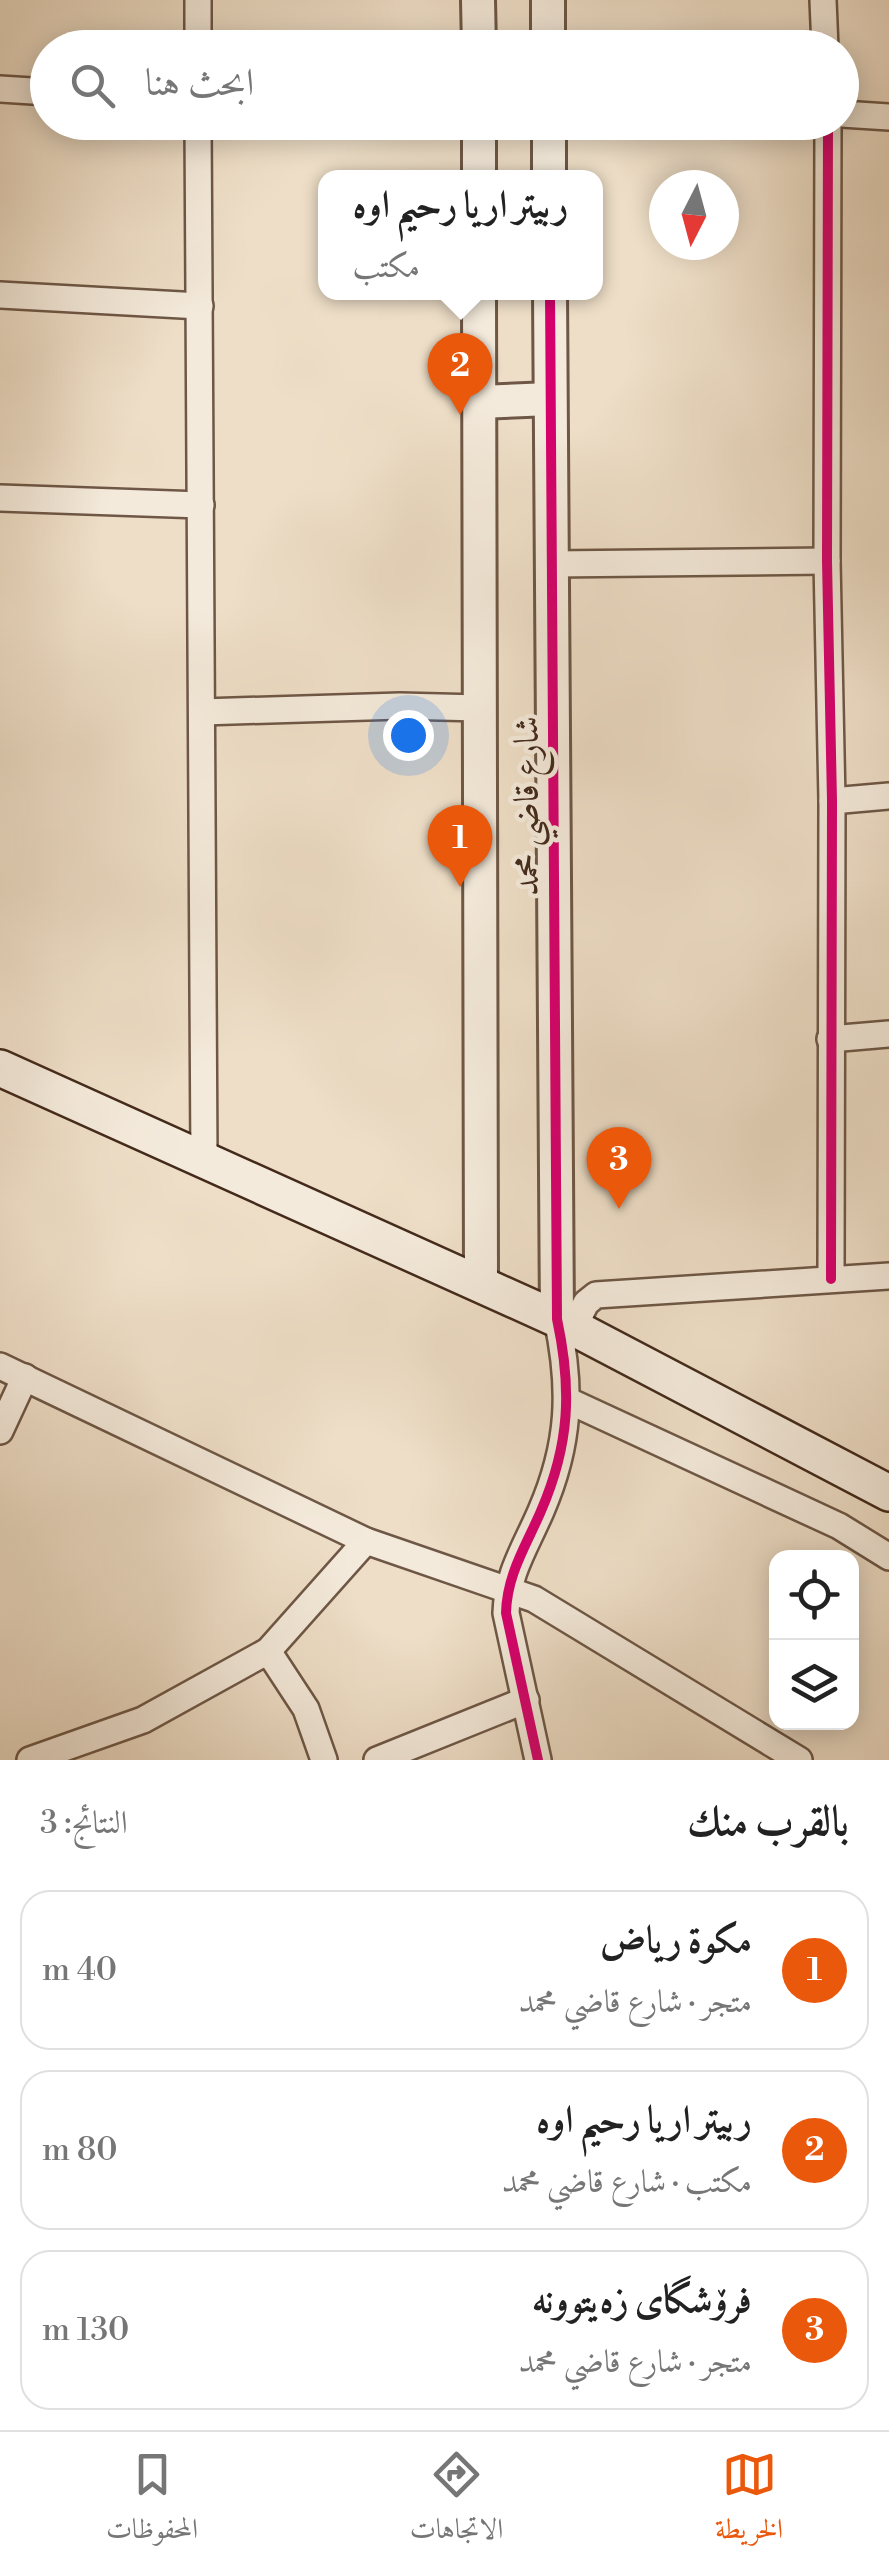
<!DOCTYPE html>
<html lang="ar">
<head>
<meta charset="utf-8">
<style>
  :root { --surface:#fff; --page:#f2f2f2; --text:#222; --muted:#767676; --line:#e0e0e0; --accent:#ea580c }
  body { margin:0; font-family:"Libre Bodoni",Amiri,serif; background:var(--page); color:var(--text); direction:rtl }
  .controls { position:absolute; right:30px; bottom:30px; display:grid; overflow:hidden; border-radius:20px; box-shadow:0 5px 25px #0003 }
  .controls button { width:90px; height:90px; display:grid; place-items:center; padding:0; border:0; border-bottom:2px solid var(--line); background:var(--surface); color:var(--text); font:50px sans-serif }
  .compass { position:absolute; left:649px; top:170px; width:90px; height:90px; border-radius:50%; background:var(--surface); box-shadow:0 5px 25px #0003; rotate:186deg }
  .you { position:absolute; left:408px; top:735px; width:35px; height:35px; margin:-25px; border:8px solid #fff; border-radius:50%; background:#1a73e8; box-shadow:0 0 0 15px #1a73e833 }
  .badge { display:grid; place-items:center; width:65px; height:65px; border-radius:50%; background:var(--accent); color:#fff; font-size:32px; font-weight:700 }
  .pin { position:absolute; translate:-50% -82px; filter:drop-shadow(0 2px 5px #0008) }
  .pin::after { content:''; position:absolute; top:52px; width:35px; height:30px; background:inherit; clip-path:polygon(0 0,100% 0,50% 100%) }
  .popup { position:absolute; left:318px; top:170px; width:285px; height:130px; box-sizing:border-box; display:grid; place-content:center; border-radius:20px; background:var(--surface); filter:drop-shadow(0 2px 8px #0005); font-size:32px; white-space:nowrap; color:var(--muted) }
  .popup b { font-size:38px; color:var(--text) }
  .popup::after { content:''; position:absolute; left:50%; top:100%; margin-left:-20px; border:20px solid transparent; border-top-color:var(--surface) }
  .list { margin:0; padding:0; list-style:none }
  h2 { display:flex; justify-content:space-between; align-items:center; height:130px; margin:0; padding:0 40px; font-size:42px }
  h2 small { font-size:32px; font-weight:400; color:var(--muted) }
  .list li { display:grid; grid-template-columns:65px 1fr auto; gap:30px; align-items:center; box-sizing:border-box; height:160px; margin:0 20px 20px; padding:0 20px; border:2px solid var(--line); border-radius:30px }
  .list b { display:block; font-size:38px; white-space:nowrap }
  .list p { margin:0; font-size:32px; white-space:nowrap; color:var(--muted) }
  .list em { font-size:32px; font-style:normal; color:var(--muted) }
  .icon { flex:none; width:55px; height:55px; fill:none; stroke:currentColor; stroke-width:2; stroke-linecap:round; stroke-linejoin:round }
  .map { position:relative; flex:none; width:889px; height:1760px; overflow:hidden; direction:ltr }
  .search { position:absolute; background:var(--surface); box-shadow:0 5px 25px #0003; left:30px; right:30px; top:30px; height:110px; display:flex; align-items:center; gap:25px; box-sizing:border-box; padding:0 35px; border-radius:55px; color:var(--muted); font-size:38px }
  .sheet { height:670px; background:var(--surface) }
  nav { display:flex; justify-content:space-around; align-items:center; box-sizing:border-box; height:140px; border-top:2px solid var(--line); background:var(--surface); font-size:28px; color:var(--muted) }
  nav a { display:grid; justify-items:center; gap:5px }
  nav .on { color:var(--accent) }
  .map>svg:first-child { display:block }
</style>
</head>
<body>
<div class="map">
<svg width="889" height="1760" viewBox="0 0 889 1760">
  <rect width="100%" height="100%" fill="#eedec7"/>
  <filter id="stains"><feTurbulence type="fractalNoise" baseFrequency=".002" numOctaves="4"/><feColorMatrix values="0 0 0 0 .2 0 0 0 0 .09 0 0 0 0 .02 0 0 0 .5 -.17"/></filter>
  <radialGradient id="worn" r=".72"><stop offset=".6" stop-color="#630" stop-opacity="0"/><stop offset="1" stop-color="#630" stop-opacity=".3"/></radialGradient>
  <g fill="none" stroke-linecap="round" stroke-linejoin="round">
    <g stroke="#6e5746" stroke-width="30">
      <g id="minor">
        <path d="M 198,0 L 198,48"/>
        <path d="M 823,0 L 825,48"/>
        <path d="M 0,89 L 48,92"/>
        <path d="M 842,114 L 889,117"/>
        <path d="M 198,122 L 204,1160"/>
        <path d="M 828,122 L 827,561 L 832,801 L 831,1279"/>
        <path d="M 0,295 L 200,306"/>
        <path d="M 0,498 L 201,505"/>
        <path d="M 552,564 L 827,561"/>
        <path d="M 202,712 L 400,706 L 480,708"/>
        <path d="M 832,801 L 889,796"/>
        <path d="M 830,1039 L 889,1034"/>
        <path d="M 573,1329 L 586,1303 L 596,1295 L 889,1276"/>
        <path d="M 0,1366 L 366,1541 L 534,1599 L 799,1760"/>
        <path d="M 569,1401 L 839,1526 L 889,1557"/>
        <path d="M 0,1431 L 25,1377"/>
        <path d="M 268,1651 L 306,1709 L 324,1760"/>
        <path d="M 30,1760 L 143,1720 L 268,1651 L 366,1541"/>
        <path d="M 377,1760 L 526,1700"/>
        <path d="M 538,1760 L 506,1613 C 507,1574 526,1546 541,1511 C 570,1444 572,1389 557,1319"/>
      </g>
    </g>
    <g stroke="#6e5746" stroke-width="38">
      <g id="tertiary">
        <path d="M 478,0 L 479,48"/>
        <path d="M 548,0 L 548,48"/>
        <path d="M 479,122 L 479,178"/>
        <path d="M 549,122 L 549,178"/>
        <path d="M 479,292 L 481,1285"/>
        <path d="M 550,292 L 557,1319"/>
        <path d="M 479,402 L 550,399"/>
      </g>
    </g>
    <g stroke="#432a1b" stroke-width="40">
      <path id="secondary" d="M 0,1068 L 557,1319 L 889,1493"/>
    </g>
    <use href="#minor" stroke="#f4eadb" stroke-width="25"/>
    <use href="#tertiary" stroke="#f4eadb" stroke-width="32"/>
    <use href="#secondary" stroke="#f4eadb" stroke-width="35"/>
    <g stroke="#f4eadb" stroke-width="16">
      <g id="cycleway">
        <path d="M 828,122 L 827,561 L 832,801 L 831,1279"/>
        <path d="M 538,1760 L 506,1613 C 507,1574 526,1546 541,1511 C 570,1444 572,1389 557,1319 L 550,292"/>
      </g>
    </g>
    <use href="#cycleway" stroke="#d6006c" stroke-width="10"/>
  </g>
  <g text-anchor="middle" stroke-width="9" stroke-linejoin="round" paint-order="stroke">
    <g font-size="35" fill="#432a1b" stroke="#f4eadb">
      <text transform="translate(526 806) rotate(-90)" y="12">شارع قاضي محمد</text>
    </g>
  </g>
  <rect width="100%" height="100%" filter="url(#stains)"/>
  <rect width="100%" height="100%" fill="url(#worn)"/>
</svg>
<div class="controls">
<button><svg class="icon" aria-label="locate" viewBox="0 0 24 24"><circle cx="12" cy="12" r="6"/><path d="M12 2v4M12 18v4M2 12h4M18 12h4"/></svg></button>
<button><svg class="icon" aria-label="layers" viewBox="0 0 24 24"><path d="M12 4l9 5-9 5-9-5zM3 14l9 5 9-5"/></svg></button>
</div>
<svg class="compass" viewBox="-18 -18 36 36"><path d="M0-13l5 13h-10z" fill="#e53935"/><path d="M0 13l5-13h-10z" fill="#767676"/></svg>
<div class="you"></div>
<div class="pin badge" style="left:460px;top:887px">1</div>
<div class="pin badge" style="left:460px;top:415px">2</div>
<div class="popup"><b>ربيتر اريا رحيم اوه</b>مكتب</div>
<div class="pin badge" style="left:619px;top:1209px">3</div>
<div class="search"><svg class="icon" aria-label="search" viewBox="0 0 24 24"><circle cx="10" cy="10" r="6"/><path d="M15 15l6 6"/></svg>ابحث هنا</div>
</div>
<section class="sheet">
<h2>بالقرب منك<small>النتائج: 3</small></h2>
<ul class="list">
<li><span class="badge">1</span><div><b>مكوة رياض</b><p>متجر · شارع قاضي محمد</p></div><em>40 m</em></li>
<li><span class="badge">2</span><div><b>ربيتر اريا رحيم اوه</b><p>مكتب · شارع قاضي محمد</p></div><em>80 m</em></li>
<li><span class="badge">3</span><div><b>فرۆشگای زەیتوونە</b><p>متجر · شارع قاضي محمد</p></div><em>130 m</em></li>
</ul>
</section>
<nav>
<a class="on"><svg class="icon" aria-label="map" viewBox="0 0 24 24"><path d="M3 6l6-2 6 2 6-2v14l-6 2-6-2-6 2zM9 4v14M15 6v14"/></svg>الخريطة</a>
<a><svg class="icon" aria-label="directions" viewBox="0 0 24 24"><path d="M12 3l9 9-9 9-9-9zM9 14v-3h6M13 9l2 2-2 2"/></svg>الاتجاهات</a>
<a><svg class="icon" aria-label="saved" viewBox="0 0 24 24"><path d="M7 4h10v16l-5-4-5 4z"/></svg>المحفوظات</a>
</nav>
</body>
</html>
